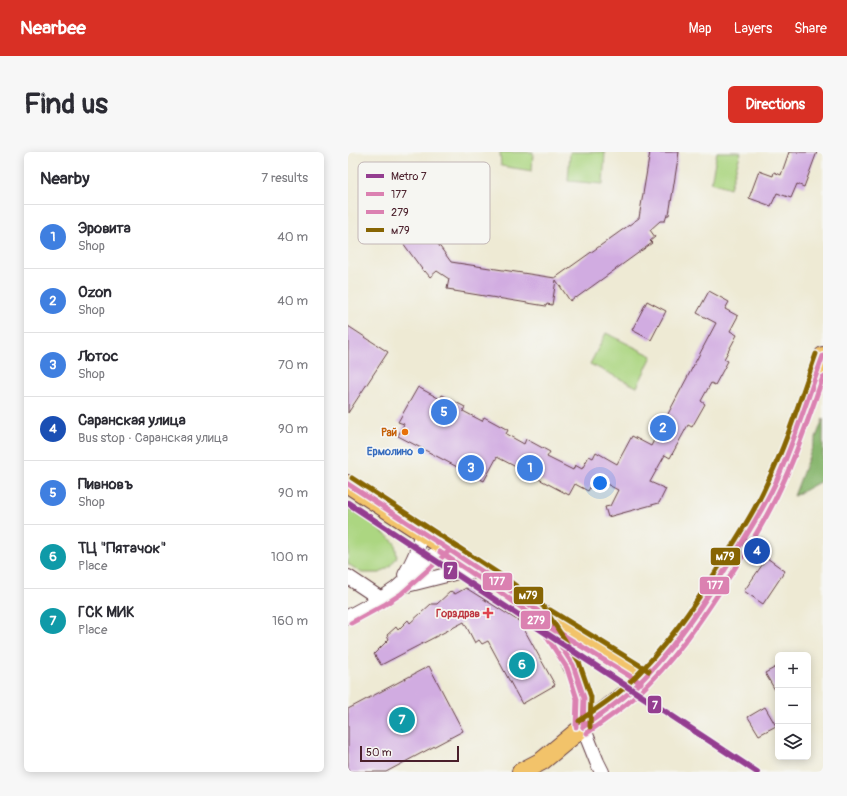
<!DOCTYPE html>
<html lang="en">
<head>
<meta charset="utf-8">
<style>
  :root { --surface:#fff; --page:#f7f7f7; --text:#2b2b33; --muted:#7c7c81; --line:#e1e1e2; --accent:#d93025 }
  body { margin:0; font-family:Pangolin,sans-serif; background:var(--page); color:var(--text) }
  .controls { position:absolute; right:12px; bottom:12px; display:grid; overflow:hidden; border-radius:6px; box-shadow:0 2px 10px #0003 }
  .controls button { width:36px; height:36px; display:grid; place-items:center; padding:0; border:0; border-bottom:1px solid var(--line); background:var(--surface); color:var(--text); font:20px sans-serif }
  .scale { position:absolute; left:12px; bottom:10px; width:99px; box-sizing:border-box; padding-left:4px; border:2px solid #4a1f2b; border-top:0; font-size:11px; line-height:14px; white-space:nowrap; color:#4a1f2b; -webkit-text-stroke:3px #f6f6f2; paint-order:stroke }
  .you { position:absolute; left:252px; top:331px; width:14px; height:14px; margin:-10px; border:3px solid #fff; border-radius:50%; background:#1a73e8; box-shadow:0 0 0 6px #1a73e833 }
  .badge { display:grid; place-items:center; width:26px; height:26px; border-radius:50%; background:var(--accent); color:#fff; font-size:13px; font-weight:700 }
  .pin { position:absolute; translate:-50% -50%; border:2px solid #fff; box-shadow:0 1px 4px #0006 }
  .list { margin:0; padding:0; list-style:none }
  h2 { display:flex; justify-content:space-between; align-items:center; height:52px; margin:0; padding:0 16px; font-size:17px }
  h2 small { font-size:13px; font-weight:400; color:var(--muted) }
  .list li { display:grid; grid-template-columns:26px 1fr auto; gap:12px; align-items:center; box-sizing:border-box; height:64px; padding:0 16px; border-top:1px solid var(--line) }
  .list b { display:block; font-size:15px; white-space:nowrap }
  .list p { margin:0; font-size:13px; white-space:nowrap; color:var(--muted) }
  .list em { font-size:13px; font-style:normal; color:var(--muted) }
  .icon { flex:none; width:22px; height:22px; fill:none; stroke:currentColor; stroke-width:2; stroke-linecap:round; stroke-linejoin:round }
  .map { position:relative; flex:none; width:475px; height:620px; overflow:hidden; border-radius:6px }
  header { display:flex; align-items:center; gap:24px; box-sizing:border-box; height:56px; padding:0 20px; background:var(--accent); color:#fff }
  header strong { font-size:19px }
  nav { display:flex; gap:22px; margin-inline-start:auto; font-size:14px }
  .intro { display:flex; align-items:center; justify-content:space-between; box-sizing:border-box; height:96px; padding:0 24px }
  h1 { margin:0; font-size:28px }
  .button { padding:10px 18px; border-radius:6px; background:var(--accent); color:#fff; font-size:14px; font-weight:700 }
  main { display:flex; gap:24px; padding:0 24px }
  aside { flex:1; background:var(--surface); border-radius:6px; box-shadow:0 2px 10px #0003 }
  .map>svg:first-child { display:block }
</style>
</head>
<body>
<header>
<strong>Nearbee</strong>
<nav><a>Map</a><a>Layers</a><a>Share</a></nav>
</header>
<div class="intro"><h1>Find us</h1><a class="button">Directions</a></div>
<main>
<aside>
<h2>Nearby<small>7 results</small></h2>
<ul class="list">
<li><span class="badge" style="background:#3f7fe0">1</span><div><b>Эровита</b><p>Shop</p></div><em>40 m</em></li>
<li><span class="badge" style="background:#3f7fe0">2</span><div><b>Ozon</b><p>Shop</p></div><em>40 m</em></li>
<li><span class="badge" style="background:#3f7fe0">3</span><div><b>Лотос</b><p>Shop</p></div><em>70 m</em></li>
<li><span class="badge" style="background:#1a4fb4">4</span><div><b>Саранская улица</b><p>Bus stop · Саранская улица</p></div><em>90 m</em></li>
<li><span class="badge" style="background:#3f7fe0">5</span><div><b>Пивновъ</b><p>Shop</p></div><em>90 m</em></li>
<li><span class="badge" style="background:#0f9aa8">6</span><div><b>ТЦ &quot;Пятачок&quot;</b><p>Place</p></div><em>100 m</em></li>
<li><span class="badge" style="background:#0f9aa8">7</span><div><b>ГСК МИК</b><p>Place</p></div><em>160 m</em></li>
</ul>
</aside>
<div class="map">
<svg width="475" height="620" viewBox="0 0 475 620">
  <rect width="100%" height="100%" fill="#f6f6f2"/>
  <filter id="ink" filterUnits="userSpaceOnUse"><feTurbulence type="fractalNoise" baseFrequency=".025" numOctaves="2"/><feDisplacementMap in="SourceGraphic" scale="8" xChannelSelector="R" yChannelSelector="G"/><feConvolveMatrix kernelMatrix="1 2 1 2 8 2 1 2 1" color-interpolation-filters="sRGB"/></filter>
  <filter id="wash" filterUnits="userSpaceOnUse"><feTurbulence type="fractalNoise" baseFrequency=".012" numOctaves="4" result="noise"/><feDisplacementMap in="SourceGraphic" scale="16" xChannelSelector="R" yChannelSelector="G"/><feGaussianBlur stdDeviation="0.9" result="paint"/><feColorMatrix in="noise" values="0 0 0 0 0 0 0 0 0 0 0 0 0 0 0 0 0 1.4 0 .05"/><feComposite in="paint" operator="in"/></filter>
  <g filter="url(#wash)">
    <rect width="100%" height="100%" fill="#eeead4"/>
    <g fill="#acd681" stroke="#7b7a56">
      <path d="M 152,0 L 185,0 L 184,19 L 153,14 Z"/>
      <path d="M 222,0 L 257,0 L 255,32 L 220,29 Z"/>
      <path d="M 369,0 L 393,0 L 382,36 L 363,30 Z"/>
      <path d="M 258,181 L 304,204 L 289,235 L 242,212 Z"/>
      <path d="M 0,355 L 23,370 L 47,391 L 49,405 L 42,414 L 32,421 L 14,421 L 0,412 Z"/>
    </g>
    <path fill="#89b76f" stroke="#6a6b4d" d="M 475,267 L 475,328 L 446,344 Z"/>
    <g id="blocks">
      <g fill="#d1ace1">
        <path d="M 302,0 L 331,0 L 321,63 L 319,63 L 317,69 L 312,69 L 302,78 L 307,85 L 302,89 L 304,91 L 228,146 L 227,145 L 222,149 L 208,128 L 204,153 L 199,152 L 198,154 L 106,139 L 106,138 L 99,137 L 101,127 L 89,119 L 82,125 L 77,119 L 76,120 L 21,44 L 23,42 L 20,38 L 38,25 L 41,29 L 43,27 L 103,110 L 207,126 L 291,66 Z"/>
        <path d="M 441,0 L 469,0 L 456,35 L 449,32 L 443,46 L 429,41 L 423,54 L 401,46 L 411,19 L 425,24 L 426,20 L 433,23 Z"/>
        <path d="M 361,139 L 381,150 L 377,157 L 390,164 L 382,179 L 389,183 L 376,207 L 380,209 L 367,233 L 363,231 L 353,249 L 357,252 L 344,275 L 340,273 L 322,306 L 317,303 L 302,330 L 318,337 L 311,351 L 260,365 L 257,355 L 262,354 L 270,338 L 249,327 L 248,324 L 240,339 L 227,332 L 221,343 L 149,305 L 136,329 L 50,284 L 56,272 L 50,270 L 70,235 L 92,247 L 94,243 L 117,255 L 115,259 L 134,269 L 136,265 L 160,278 L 158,282 L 176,292 L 178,287 L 202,300 L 199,305 L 225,318 L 227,313 L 234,317 L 241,304 L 245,306 L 248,300 L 269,312 L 284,284 L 303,294 L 368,171 L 349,161 Z"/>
        <path d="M 299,149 L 318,159 L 303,188 L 284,178 Z"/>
        <path d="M 0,174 L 40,200 L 0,261 Z"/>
        <path d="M 419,406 L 437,419 L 415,452 L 396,439 Z"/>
        <path d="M 118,436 L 172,470 L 207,533 L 174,552 L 140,489 L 134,492 L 131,488 L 127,491 L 116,470 L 33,513 L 26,502 L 41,487 L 39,483 L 48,475 L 50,478 L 60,468 L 62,471 L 83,452 L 89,452 L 103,439 L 107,442 Z"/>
        <path d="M 81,514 L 115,579 L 38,620 L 0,620 L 0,557 Z"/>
        <path d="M 430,514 L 430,543 L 417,521 Z"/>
        <path d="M 417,555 L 428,574 L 411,583 L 400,565 Z"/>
      </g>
    </g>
  </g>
  <g filter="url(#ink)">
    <use href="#blocks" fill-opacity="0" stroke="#633d44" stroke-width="1"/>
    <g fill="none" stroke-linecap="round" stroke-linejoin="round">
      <g stroke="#633d44" stroke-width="16">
        <g id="minor">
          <path d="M 57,423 C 65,409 72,396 73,379"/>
          <path d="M 0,425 L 33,447"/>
          <path d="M 51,435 L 114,419 L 136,420"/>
          <path d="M 0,465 L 33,447 L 49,436 L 96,394"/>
          <path d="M 235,575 L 249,610 L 254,620"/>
        </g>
      </g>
      <g stroke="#633d44" stroke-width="20">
        <g id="major">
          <path d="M 0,332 L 152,431 L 190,459 L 297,525"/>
          <path d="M 193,463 C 209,489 229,514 235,544 C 237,554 235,565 235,575"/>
          <path d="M 173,620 L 194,609 L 235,575 L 282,539 L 317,503 L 339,475 L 392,396 L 410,364 L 427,332 L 441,299 L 475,204"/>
        </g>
      </g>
      <use href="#minor" stroke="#fff" stroke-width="14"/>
      <use href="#major" stroke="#f2c36a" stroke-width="18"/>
      <g stroke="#f6f6f2" stroke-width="8">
        <g id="bus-1">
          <path d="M 0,332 L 152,431 L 190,459 L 225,513 L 236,546 L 235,575"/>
          <path d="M 235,575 C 251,563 269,552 284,538 C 321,503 350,460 378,416 C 395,389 413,361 427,332 C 446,291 459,247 475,204"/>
        </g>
      </g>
      <g stroke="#f6f6f2" stroke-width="8">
        <g id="bus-2">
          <path d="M 92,400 L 148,437 L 185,464 L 219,516 L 229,547 L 228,575"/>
          <path d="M 194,470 L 293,531"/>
          <path d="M 3,471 L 36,453 L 53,442 L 101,399"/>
          <path d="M 239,581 C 255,569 273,558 288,544 C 326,509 355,466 383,422 C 401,394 419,366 433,335 C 450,300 462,262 475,225"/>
        </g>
      </g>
      <g stroke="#f6f6f2" stroke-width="8">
        <g id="bus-3">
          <path d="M 4,326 L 156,425 L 195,454 L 231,510 L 243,545 L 242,575"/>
          <path d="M 202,458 L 301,519"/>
          <path d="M 231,569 C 247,557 265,547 279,533 C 316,498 345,456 372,413 C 389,386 407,359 420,329 C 440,288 453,244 468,202"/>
        </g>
      </g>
      <use href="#bus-1" stroke="#db81b1" stroke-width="5"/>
      <use href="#bus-2" stroke="#db81b1" stroke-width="5"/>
      <use href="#bus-3" stroke="#876503" stroke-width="5"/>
      <g stroke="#f6f6f2" stroke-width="9">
        <path id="metro-1" d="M 0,351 L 409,620"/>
      </g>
      <use href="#metro-1" stroke="#943e90" stroke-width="6"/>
    </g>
  </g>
  <circle fill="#e8710a" stroke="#f6f6f2" stroke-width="1.5" cx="57" cy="280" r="4"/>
  <circle fill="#3f7fe0" stroke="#f6f6f2" stroke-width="1.5" cx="73" cy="299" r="4"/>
  <path fill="#e0444e" stroke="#f6f6f2" stroke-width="1.5" d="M138 455h4v4h4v4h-4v4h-4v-4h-4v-4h4z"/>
  <g text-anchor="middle" stroke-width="3.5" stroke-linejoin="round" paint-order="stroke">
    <g font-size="11" font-weight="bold" fill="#c56008" stroke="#f6f6f2" text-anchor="end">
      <text x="49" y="284">Рай</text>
    </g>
    <g font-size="11" font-weight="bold" fill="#366cbe" stroke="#f6f6f2" text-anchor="end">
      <text x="65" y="303">Ермолино</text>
    </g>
    <g font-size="11" font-weight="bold" fill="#be3a42" stroke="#f6f6f2" text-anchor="end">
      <text x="132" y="465">Горздрав</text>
    </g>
  </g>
  <rect x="10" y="10" width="132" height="82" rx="6" fill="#f6f6f2" stroke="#c2b6b6" stroke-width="1"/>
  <rect x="18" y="22" width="18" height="4" fill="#943e90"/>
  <rect x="18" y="40" width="18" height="4" fill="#db81b1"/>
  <rect x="18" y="58" width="18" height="4" fill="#db81b1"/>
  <rect x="18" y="76" width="18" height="4" fill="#876503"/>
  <g font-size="11" fill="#4a1f2b">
    <text x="43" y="28">Metro 7</text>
    <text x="43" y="46">177</text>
    <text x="43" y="64">279</text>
    <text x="43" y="82">м79</text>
  </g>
  <g stroke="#f6f6f2" stroke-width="1.5">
    <rect x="362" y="395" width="31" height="19" rx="4" fill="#876503"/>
    <rect x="95" y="409" width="15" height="19" rx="4" fill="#943e90"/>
    <rect x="134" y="420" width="31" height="19" rx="4" fill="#db81b1"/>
    <rect x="351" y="424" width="31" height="19" rx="4" fill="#db81b1"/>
    <rect x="165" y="434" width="31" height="19" rx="4" fill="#876503"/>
    <rect x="172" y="458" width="31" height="20" rx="4" fill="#db81b1"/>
    <rect x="299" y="543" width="15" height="19" rx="4" fill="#943e90"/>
  </g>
  <g font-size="11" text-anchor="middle" font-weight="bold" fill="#fff">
    <text x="377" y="408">м79</text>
    <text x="102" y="422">7</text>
    <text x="149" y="433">177</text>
    <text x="367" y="437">177</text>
    <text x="180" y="447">м79</text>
    <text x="188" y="472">279</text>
    <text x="307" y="557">7</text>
  </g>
</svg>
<div class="controls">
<button>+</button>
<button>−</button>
<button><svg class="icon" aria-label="layers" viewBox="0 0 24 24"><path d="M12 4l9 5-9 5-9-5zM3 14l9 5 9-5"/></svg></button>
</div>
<div class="scale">50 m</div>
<div class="you"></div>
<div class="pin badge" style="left:182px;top:316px;background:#3f7fe0">1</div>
<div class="pin badge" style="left:315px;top:276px;background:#3f7fe0">2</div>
<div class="pin badge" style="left:123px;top:316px;background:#3f7fe0">3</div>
<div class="pin badge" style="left:409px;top:399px;background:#1a4fb4">4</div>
<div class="pin badge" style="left:96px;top:260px;background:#3f7fe0">5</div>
<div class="pin badge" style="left:174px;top:513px;background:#0f9aa8">6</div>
<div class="pin badge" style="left:54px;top:568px;background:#0f9aa8">7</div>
</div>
</main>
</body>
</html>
